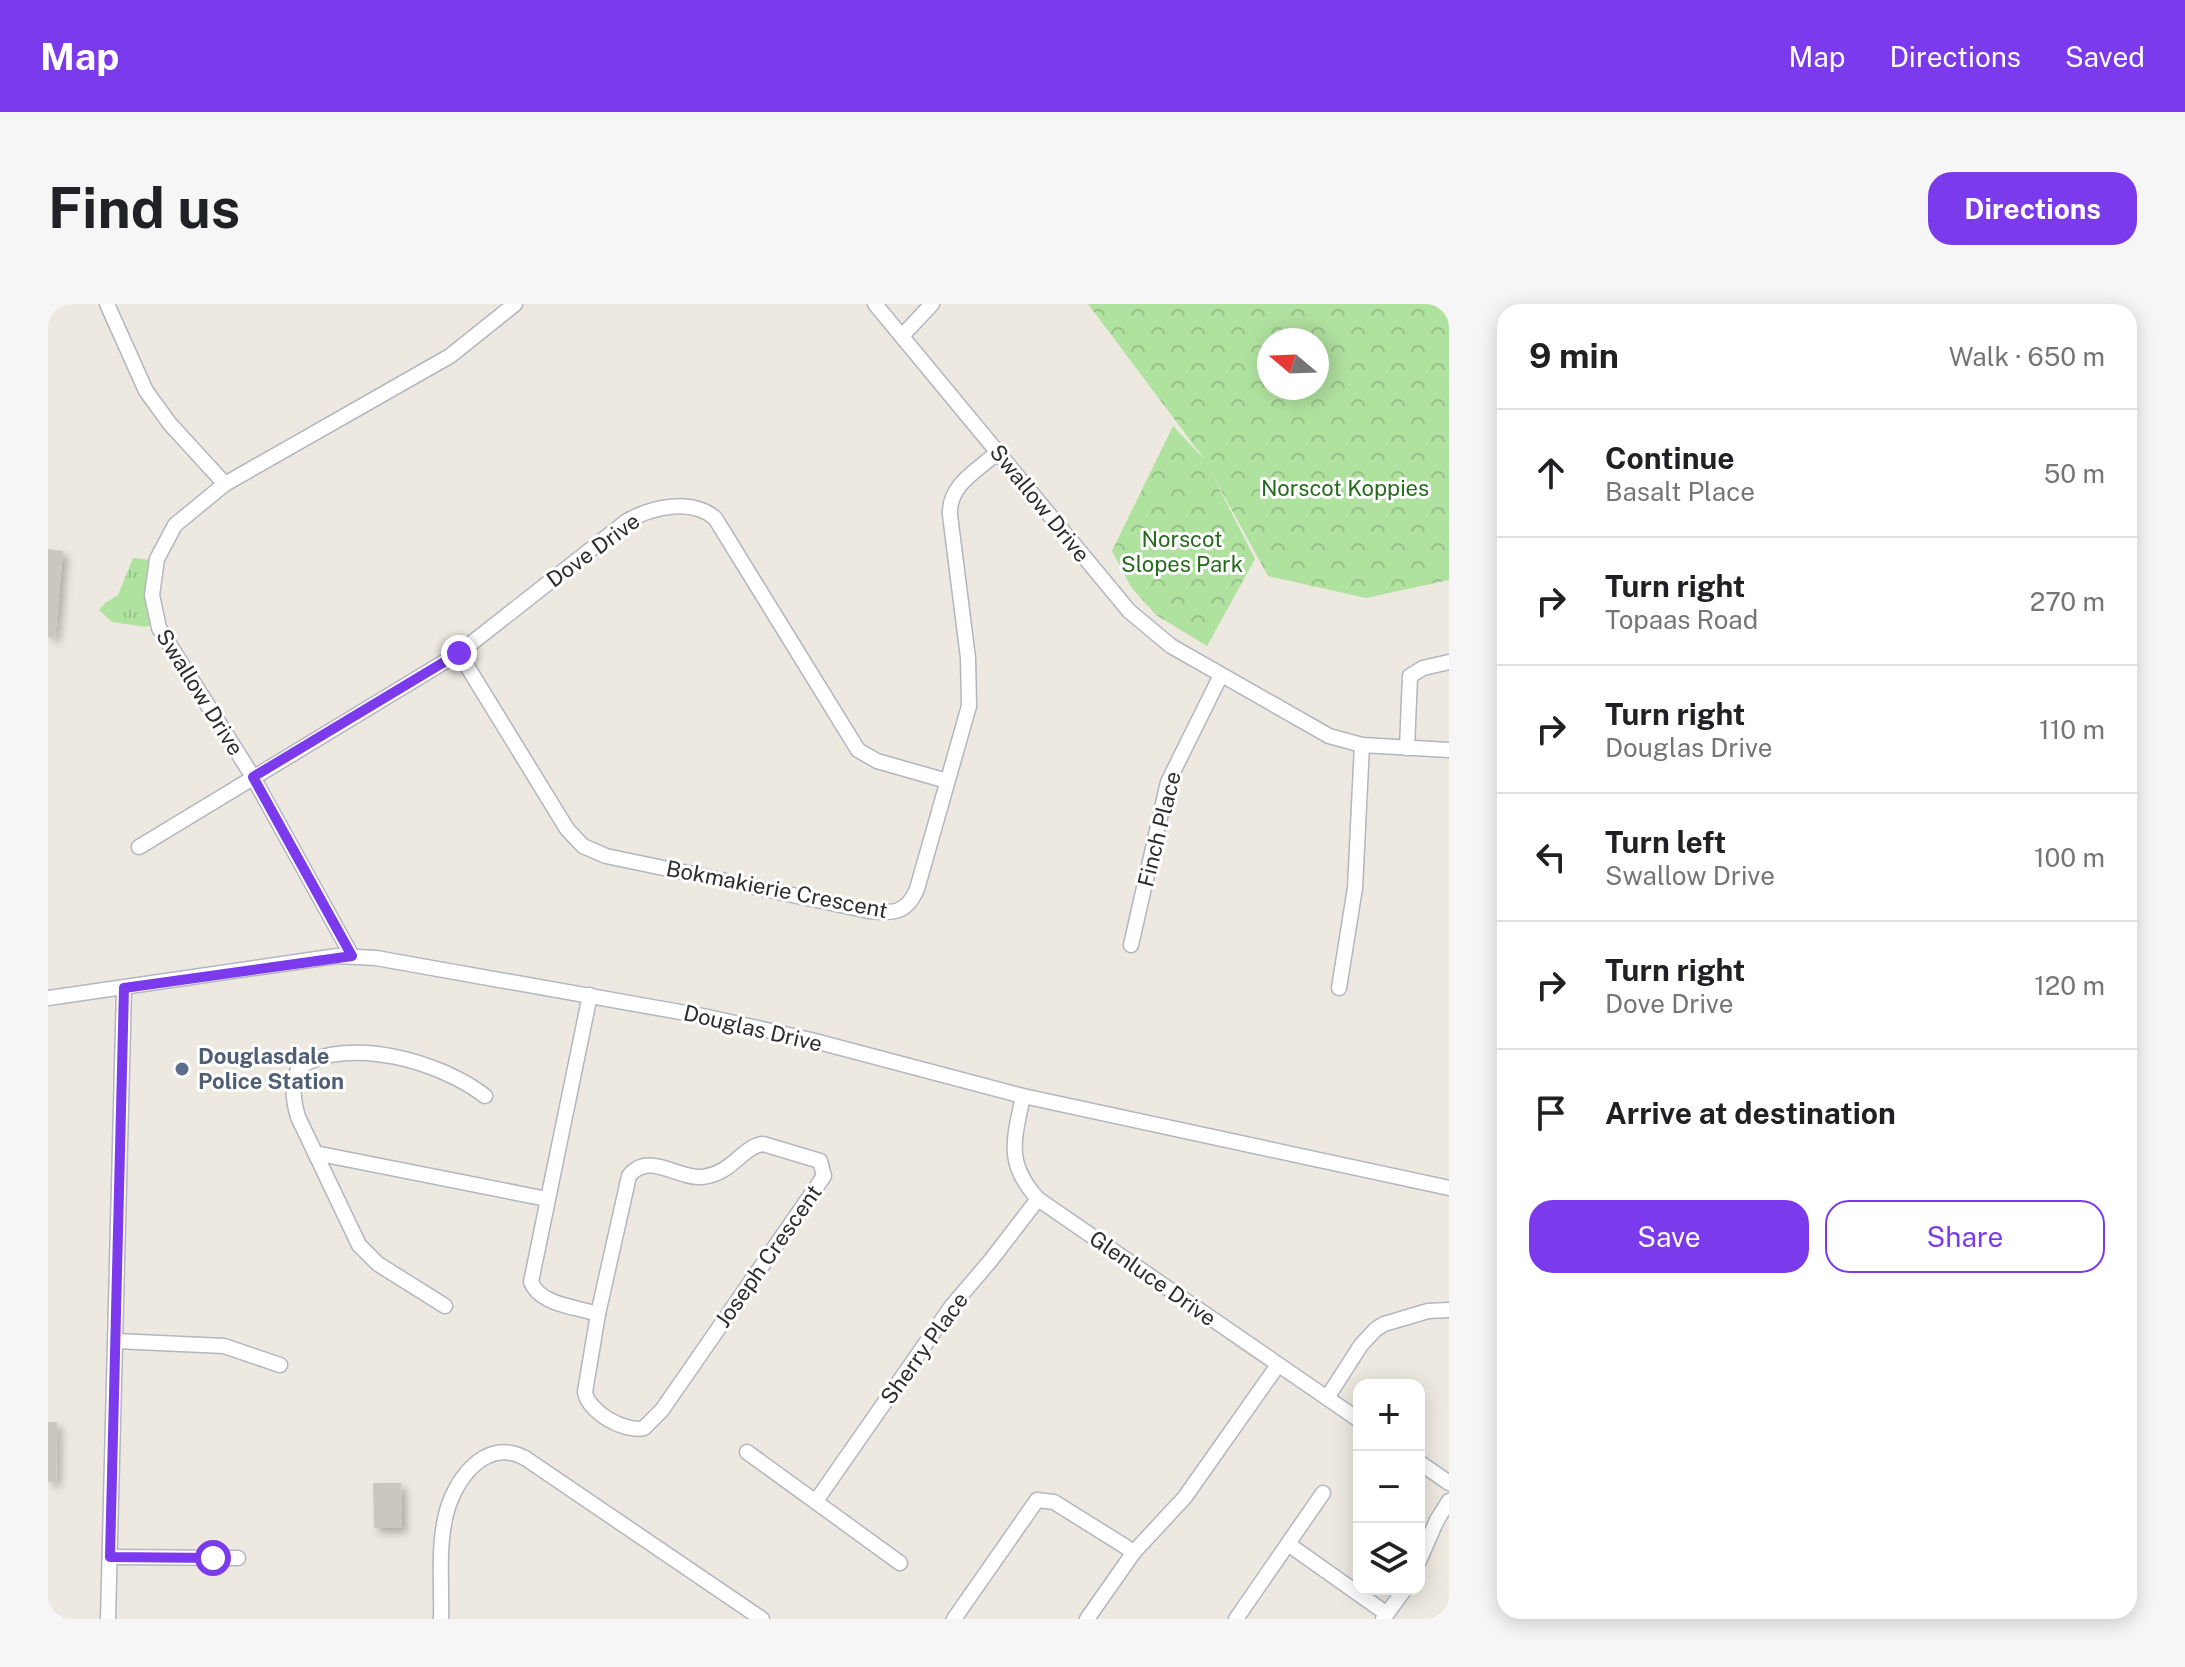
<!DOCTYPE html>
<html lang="en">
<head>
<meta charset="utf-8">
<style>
  :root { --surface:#fff; --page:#f6f6f6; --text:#202124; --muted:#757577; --line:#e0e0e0; --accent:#7c3aed }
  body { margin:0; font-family:"Public Sans",sans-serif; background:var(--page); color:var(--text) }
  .controls { position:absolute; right:24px; bottom:24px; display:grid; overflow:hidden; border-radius:16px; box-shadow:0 4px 20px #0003 }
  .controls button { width:72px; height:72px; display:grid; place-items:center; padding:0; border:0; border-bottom:2px solid var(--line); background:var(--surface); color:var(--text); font:40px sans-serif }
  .compass { position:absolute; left:1209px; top:24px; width:72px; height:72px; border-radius:50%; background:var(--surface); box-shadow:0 4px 20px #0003; rotate:289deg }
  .stop { position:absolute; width:24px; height:24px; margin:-18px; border:6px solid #7c3aed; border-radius:50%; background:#fff }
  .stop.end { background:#7c3aed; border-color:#fff; box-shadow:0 2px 8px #0008 }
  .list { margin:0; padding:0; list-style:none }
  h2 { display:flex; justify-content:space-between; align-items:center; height:104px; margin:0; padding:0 32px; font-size:34px }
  h2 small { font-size:26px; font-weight:400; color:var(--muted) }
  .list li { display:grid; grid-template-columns:52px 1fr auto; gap:24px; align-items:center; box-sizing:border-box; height:128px; padding:0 32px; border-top:2px solid var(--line) }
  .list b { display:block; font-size:30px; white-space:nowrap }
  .list p { margin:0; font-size:26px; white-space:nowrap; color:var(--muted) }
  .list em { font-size:26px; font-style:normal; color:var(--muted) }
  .actions { display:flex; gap:16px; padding:24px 32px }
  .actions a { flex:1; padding:18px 0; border:2px solid var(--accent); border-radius:24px; text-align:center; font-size:28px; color:var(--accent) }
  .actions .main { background:var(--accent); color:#fff }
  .icon { flex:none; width:44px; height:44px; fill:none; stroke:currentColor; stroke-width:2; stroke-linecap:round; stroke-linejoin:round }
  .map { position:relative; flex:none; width:1401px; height:1315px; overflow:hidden; border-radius:24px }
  header { display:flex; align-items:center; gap:48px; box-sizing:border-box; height:112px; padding:0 40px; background:var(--accent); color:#fff }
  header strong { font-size:38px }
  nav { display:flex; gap:44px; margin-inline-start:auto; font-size:28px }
  .intro { display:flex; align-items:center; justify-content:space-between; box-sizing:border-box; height:192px; padding:0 48px }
  h1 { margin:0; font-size:56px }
  .button { padding:20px 36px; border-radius:24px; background:var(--accent); color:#fff; font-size:28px; font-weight:700 }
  main { display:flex; gap:48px; padding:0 48px }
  aside { flex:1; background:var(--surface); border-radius:24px; box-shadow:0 4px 20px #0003 }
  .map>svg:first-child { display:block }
</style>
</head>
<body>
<header>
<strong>Map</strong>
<nav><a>Map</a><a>Directions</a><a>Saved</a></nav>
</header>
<div class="intro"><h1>Find us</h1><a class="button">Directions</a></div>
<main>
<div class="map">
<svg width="1401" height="1315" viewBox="0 0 1401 1315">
  <defs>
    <pattern id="grass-tufts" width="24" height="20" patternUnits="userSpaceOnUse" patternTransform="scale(2)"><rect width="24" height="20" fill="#b0e29f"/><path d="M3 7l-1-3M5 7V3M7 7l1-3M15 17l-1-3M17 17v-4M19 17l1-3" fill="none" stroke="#98c289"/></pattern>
    <pattern id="forest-crowns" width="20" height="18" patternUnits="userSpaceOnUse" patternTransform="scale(2)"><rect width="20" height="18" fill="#b0e29f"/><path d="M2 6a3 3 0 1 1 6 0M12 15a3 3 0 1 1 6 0" fill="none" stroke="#98c289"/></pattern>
    <filter id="shadow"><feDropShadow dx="5" dy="5" stdDeviation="4" flood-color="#0004"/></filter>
  </defs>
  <rect width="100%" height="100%" fill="#eee9e0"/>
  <path fill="url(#grass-tufts)" d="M 85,254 L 102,256 L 98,286 L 103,321 L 98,323 L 64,318 L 51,306 L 57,299 L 70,291 Z"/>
  <path fill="url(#forest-crowns)" fill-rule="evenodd" d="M 1040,0 L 1401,0 L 1401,276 L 1318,294 L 1220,272 L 1163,168 L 1207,255 L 1159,342 L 1108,311 L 1083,283 L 1064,247 L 1125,122 L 1157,156 ZM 1221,36 L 1269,36 L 1269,84 L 1221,84 Z"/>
  <g fill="#cac7be" filter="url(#shadow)">
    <path d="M 0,245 L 15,247 L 7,334 L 0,333 Z"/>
    <path d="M 0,1118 L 9,1118 L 8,1178 L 0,1178 Z"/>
    <path d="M 325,1179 L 353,1179 L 354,1224 L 326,1224 Z"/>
  </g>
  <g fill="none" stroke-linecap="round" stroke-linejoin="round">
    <g stroke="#b3b5c0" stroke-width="17">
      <g id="minor">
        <path d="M 59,0 L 98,87 L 122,120 L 177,180"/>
        <path d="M 827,0 L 1081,307 L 1123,342 L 1281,432 L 1314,441 L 1401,446"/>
        <path d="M 854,32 L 884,0"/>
        <path d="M 411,349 L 519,525 L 535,542 L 558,552 L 821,607 C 845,610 859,609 869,585 L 921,402 L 920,354 L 902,211 C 900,181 930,166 950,148"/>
        <path d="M 1359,444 L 1362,372 L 1375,364 L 1401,358"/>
        <path d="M 91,543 L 411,349 L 579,217 C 604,203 643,194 667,214 L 810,446 L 829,457 L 899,477"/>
        <path d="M 1083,641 L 1120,478 L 1173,371"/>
        <path d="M 304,652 L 205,473 L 111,324 L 104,291 L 109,255 L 127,221 L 177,180 L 402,52 L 467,0"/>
        <path d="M 1291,684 L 1307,584 L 1314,441"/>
        <path d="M 542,691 L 483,978 C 492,1001 529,1003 550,1010"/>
        <path d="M 0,694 L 289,652 L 328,654 L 660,713 L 763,736 L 975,792 L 1401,884"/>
        <path d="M 975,792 C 966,836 957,859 990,895 L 1311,1116"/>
        <path d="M 715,840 L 772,857 L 776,872 L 614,1106 L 596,1124 C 577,1129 540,1108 537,1088 L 550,1010 L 581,872 C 600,847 630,875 654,873 C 686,869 693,843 715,840 Z"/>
        <path d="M 267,849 L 499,895"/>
        <path d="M 397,1002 L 330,960 L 311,941 L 250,813 C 245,796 243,780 251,763 C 302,731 393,758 437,792"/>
        <path d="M 68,1037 L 176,1042 L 232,1061"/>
        <path d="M 1279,1094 L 1313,1041 L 1328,1025 L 1336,1020 L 1380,1007 L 1401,1006"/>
        <path d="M 699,1148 L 852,1259"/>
        <path d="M 1371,1158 L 1401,1179"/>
        <path d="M 768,1197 L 903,1003 L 943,956 L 990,895"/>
        <path d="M 1240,1240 L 1339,1310"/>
        <path d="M 62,1253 L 190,1254"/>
        <path d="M 1371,1257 L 1389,1216 L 1401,1197"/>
        <path d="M 60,1315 L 76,684"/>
        <path d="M 393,1315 C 394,1283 390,1247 397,1215 C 404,1179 436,1132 477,1154 L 714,1315"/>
        <path d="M 906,1315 L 989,1196 L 1006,1198 L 1086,1248 L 1137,1193 L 1230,1061"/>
        <path d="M 1039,1315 L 1086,1248"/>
        <path d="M 1188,1315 L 1275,1189"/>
        <path d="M 1335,1315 L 1357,1285"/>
      </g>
    </g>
    <use href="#minor" stroke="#fff" stroke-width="14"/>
  </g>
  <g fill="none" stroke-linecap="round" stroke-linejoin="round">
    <path stroke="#7c3aed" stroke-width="10" d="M 165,1254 L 62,1253 L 76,684 L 304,652 L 205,473 L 411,349"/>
  </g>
  <circle fill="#5c6f8a" stroke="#fff" stroke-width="3" cx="134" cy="765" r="8"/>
  <g text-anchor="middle" stroke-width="6" stroke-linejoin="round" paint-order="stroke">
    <g font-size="22" fill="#266a1d" stroke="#fff">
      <text x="1297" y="192">Norscot Koppies</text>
      <text x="1134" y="243">Norscot<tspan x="1134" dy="25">Slopes Park</tspan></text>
    </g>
    <g font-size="22" fill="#2d2d2d" stroke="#fff">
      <text transform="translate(992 199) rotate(51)" y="8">Swallow Drive</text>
      <text transform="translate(545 246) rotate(-36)" y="8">Dove Drive</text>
      <text transform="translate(152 388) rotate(58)" y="8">Swallow Drive</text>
      <text transform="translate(1111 525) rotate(-76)" y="8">Finch Place</text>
      <text transform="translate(729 585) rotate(11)" y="8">Bokmakierie Crescent</text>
      <text transform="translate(705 724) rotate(13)" y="8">Douglas Drive</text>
      <text transform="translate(720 952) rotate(-55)" y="8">Joseph Crescent</text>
      <text transform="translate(1105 974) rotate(35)" y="8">Glenluce Drive</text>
      <text transform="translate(876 1044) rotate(-54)" y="8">Sherry Place</text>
    </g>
    <g font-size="22" font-weight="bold" fill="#4e5e75" stroke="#fff" text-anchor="start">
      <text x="150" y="760">Douglasdale<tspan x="150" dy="25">Police Station</tspan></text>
    </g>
  </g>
</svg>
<div class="controls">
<button>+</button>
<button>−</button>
<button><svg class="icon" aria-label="layers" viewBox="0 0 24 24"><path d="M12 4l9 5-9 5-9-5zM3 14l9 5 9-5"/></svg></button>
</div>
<svg class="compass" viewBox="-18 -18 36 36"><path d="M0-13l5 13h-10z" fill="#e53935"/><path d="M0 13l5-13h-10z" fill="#757577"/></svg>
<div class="stop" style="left:165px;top:1254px"></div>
<div class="stop end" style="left:411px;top:349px"></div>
</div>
<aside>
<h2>9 min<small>Walk · 650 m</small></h2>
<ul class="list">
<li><svg class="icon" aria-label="ahead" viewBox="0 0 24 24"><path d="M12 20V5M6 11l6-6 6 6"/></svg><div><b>Continue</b><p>Basalt Place</p></div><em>50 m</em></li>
<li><svg class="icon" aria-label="right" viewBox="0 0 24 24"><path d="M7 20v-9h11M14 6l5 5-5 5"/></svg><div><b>Turn right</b><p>Topaas Road</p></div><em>270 m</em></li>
<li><svg class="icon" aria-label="right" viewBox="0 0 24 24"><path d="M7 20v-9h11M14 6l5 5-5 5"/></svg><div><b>Turn right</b><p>Douglas Drive</p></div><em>110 m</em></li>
<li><svg class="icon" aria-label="left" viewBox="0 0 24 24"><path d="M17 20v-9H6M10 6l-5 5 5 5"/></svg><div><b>Turn left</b><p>Swallow Drive</p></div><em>100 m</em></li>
<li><svg class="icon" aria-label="right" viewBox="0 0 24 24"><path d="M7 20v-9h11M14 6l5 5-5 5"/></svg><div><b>Turn right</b><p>Dove Drive</p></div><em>120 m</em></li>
<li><svg class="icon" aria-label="arrive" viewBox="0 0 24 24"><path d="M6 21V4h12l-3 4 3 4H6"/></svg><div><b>Arrive at destination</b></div></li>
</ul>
<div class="actions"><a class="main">Save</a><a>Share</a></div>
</aside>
</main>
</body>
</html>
